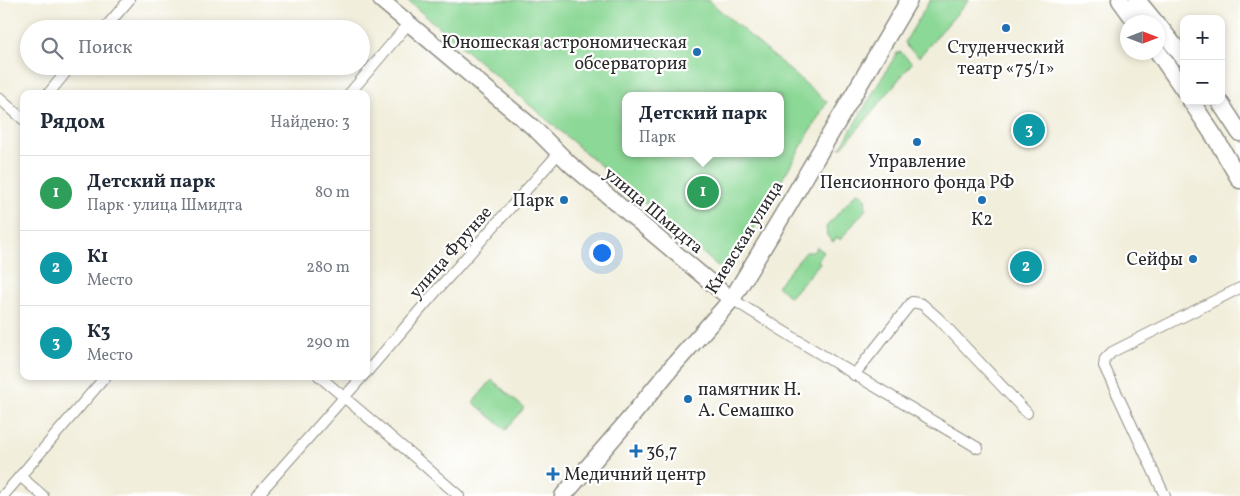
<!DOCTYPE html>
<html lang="ru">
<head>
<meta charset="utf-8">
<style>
  :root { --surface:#fff; --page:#f6f6f7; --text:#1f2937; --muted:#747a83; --line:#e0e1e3; --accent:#1f6fb2 }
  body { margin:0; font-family:Vollkorn,serif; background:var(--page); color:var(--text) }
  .controls { position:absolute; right:15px; top:15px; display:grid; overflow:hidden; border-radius:10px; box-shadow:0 2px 8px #0003 }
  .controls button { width:45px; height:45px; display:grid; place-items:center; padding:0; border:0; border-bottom:1px solid var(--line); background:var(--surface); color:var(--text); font:25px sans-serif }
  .compass { position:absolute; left:1120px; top:15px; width:45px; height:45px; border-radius:50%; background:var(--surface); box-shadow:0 2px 8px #0003; rotate:90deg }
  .you { position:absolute; left:601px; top:252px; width:18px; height:18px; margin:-12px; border:4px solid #fff; border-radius:50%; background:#1a73e8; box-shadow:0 0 0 8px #1a73e833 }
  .badge { display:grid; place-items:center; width:32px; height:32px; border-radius:50%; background:var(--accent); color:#fff; font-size:16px; font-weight:700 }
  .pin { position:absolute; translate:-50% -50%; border:2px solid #fff; box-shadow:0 1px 5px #0006 }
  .popup { position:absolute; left:622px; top:92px; width:162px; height:65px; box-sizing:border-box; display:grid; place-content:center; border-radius:10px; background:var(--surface); filter:drop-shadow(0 1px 4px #0005); font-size:16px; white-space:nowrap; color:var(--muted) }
  .popup b { font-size:19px; color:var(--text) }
  .popup::after { content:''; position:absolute; left:50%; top:100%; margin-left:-10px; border:10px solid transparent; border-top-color:var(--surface) }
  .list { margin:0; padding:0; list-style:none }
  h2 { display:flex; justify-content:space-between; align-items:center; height:65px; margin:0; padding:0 20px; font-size:21px }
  h2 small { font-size:16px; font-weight:400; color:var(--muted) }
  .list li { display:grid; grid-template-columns:32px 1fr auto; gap:15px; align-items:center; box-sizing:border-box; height:75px; padding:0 20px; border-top:1px solid var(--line) }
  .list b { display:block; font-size:19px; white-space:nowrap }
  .list p { margin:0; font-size:16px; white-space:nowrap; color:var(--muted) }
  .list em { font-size:16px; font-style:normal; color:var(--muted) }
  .icon { flex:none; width:28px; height:28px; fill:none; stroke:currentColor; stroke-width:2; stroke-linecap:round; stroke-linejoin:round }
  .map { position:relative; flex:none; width:1240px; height:496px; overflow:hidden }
  .search { position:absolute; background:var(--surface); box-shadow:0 2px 8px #0003; left:20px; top:20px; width:350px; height:55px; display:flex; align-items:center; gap:12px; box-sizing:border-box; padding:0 18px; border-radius:28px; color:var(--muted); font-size:19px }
  .panel { position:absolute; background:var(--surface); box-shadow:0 2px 8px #0003; left:20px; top:90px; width:350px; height:290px; border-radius:10px }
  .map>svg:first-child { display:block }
</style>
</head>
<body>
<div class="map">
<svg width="1240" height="496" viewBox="0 0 1240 496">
  <rect width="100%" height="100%" fill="#fff"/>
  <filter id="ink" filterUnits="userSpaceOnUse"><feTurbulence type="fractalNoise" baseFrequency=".02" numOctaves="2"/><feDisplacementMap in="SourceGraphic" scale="10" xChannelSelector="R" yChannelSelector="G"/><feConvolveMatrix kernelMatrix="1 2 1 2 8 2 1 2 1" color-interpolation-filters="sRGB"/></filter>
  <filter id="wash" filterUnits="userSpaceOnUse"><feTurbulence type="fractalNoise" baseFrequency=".0096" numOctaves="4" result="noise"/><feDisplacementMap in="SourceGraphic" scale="20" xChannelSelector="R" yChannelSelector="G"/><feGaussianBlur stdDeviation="1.12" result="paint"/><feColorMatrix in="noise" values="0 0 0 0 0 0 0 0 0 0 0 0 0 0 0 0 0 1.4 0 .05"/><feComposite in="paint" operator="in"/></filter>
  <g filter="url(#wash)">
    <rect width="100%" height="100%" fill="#f1eedb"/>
    <g fill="#8cd896" stroke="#5c8260" fill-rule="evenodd">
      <path d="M 407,0 L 708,0 L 827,102 L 732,266 L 719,267 ZM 626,96 L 780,96 L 780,153 L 626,153 Z"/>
      <path d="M 930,0 L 969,0 L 919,57 L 907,47 L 905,42 Z"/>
      <path d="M 901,52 L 912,63 L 865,121 L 842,147 L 840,148 L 897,53 Z"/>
      <path d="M 858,191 L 865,197 L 866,209 L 840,240 L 838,237 L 833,242 L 827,236 L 826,227 Z"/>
      <path d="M 817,247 L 824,252 L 818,260 L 820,263 L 790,297 L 777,286 L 806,252 L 813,252 Z"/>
      <path d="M 492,380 L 524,408 L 506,430 L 473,402 Z"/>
    </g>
  </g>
  <g filter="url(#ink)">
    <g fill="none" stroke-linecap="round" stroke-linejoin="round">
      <g stroke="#8e8c83" stroke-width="12">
        <g id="minor">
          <path d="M 104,29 L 129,0"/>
          <path d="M 48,94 L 71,66"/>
          <path d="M 349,94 L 409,23"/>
          <path d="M 0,99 L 24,120"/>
          <path d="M 732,299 L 807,346 L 978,448"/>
          <path d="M 366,373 L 438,289 L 559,153"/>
          <path d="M 854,375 L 912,302 L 922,304 L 938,318 L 1027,413"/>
          <path d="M 319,376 L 418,460 L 459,496"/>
          <path d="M 20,476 L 43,496"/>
          <path d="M 3,496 L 106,376"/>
          <path d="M 257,496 L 363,376"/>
          <path d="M 1165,496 L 1104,366 L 1105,359 L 1112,352 L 1240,288"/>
        </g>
      </g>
      <g stroke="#8e8c83" stroke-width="18">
        <path id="secondary" d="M 381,0 L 536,130 L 570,164 L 722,292 L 732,299"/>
      </g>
      <g stroke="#8e8c83" stroke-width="19">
        <g id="primary">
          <path d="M 1120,0 L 1136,22"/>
          <path d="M 1137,0 L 1155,22"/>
          <path d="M 1158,25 L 1184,58"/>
          <path d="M 1158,52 L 1184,90"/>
          <path d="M 1191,101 L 1216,139 L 1240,180"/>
          <path d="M 1219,101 L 1240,133"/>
          <path d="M 563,496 L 626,423 L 672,367 L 732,299 L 788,206 L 909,0"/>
        </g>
      </g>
      <use href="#minor" stroke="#fff" stroke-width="10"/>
      <use href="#secondary" stroke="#fff" stroke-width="15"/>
      <use href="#primary" stroke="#fff" stroke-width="16"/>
    </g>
  </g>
  <g fill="#1f6fb2" stroke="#fff" stroke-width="2">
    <circle cx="1006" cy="28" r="5"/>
    <circle cx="697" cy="52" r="5"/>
    <circle cx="917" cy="142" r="5"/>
    <circle cx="564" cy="200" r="5"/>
    <circle cx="982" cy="200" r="5"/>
    <circle cx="1193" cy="259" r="5"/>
    <circle cx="688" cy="399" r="5"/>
    <path d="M633.5 443.5h5v5h5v5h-5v5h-5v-5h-5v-5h5z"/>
    <path d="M550.5 466.5h5v5h5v5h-5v5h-5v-5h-5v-5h5z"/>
  </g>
  <g text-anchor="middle" stroke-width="4.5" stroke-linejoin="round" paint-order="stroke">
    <g font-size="18" fill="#2b2b2b" stroke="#fff" text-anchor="end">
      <text x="687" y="48">Юношеская астрономическая<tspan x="687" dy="21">обсерватория</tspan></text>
      <text x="1006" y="53" text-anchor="middle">Студенческий<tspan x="1006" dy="21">театр «75/1»</tspan></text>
      <text x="917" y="167" text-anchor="middle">Управление<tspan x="917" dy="21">Пенсионного фонда РФ</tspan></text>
      <text x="554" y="206">Парк</text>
      <text x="982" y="225" text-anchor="middle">К2</text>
      <text x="1183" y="265">Сейфы</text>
      <text x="698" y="395" text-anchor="start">памятник Н.<tspan x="698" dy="21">А. Семашко</tspan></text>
      <text x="646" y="457" text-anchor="start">36,7</text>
      <text x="564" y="480" text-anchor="start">Медичний центр</text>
    </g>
    <g font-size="18" fill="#2b2b2b" stroke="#fff">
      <text transform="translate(654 210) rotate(40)" y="6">улица Шмидта</text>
      <text transform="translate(744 237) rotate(-58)" y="6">Киевская улица</text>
      <text transform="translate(450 252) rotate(-49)" y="6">улица Фрунзе</text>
    </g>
  </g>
</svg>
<div class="controls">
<button>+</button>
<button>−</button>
</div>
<svg class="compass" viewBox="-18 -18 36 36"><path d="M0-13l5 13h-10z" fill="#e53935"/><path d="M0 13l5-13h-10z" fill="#747a83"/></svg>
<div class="you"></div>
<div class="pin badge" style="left:703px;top:192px;background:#2e9e5b">1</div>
<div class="popup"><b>Детский парк</b>Парк</div>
<div class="pin badge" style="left:1026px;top:267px;background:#0f9aa8">2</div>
<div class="pin badge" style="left:1029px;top:130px;background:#0f9aa8">3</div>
<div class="search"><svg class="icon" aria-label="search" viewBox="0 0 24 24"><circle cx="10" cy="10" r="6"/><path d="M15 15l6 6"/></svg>Поиск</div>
<section class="panel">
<h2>Рядом<small>Найдено: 3</small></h2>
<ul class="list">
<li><span class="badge" style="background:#2e9e5b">1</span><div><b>Детский парк</b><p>Парк · улица Шмидта</p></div><em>80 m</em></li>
<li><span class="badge" style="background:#0f9aa8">2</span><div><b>К1</b><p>Место</p></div><em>280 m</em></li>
<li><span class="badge" style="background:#0f9aa8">3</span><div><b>К3</b><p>Место</p></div><em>290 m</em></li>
</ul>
</section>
</div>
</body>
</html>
